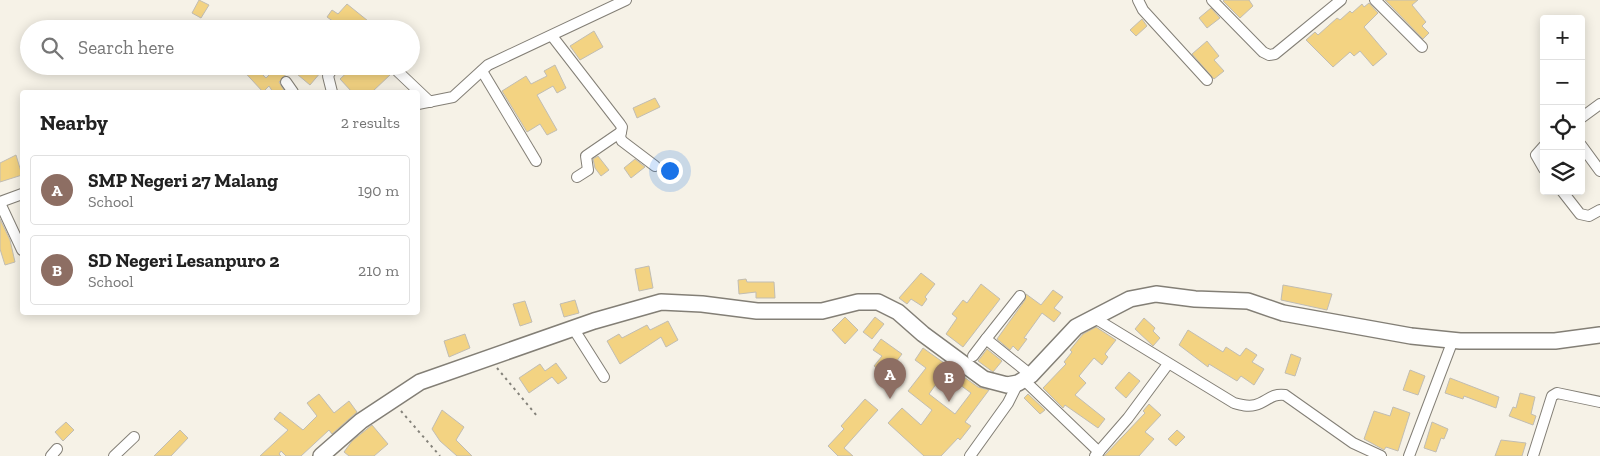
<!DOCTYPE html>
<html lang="en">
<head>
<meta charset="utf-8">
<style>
  :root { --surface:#fff; --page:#f6f6f6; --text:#222; --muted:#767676; --line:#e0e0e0; --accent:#0f766e }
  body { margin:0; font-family:"Zilla Slab",serif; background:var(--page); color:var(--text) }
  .controls { position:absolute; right:15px; top:15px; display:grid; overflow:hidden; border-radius:5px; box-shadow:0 2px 12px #0003 }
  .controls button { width:45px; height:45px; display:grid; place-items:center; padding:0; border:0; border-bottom:1px solid var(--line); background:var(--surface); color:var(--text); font:25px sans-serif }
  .you { position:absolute; left:669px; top:170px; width:18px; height:18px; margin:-12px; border:4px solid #fff; border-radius:50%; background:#1a73e8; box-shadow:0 0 0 8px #1a73e833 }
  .badge { display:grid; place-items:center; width:32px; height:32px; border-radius:50%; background:var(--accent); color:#fff; font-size:16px; font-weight:700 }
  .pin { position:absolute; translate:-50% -41px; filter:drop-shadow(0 1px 2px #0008) }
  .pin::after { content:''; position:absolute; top:26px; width:18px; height:15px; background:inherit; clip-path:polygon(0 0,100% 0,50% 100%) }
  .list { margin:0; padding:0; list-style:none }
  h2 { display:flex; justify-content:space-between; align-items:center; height:65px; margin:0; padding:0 20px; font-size:21px }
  h2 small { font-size:16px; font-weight:400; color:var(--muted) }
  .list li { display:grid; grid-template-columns:32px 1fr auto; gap:15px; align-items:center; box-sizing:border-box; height:70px; margin:0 10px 10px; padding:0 10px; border:1px solid var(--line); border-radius:5px }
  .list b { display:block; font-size:19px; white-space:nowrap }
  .list p { margin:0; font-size:16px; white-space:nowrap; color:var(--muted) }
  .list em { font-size:16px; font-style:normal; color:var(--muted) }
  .icon { flex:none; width:28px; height:28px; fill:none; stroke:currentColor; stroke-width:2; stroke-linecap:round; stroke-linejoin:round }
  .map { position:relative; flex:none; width:1600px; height:456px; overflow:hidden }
  .search { position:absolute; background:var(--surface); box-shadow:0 2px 12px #0003; left:20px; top:20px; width:400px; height:55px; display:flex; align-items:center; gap:12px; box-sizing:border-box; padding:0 18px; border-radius:28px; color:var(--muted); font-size:19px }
  .panel { position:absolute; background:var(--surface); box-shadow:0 2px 12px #0003; left:20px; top:90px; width:400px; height:225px; border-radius:5px }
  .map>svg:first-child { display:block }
</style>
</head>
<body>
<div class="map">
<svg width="1600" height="456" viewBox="0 0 1600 456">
  <rect width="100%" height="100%" fill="#f6f2e7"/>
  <g fill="#f3d382" stroke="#c1bdb3" fill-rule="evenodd">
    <path d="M 199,0 L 209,5 L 201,18 L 192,13 Z"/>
    <path d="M 1224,0 L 1249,0 L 1253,6 L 1240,18 L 1223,1 Z"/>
    <path d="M 1385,0 L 1418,0 L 1412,5 L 1426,22 L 1422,26 L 1429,33 L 1423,39 Z"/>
    <path d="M 1369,3 L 1378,13 L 1364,27 L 1387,54 L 1373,66 L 1360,51 L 1354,56 L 1350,52 L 1333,67 L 1306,40 L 1315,32 L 1318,35 L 1337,18 L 1340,20 L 1350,11 L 1352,13 L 1362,4 L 1364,7 Z"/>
    <path d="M 347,4 L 378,29 L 329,29 L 334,22 L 327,17 L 332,10 L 338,14 Z"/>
    <path d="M 1211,8 L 1220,18 L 1207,28 L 1199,18 Z"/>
    <path d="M 1142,19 L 1147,26 L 1136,36 L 1130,30 Z"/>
    <path d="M 594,31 L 603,47 L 580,60 L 570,46 Z"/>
    <path d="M 1207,41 L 1219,56 L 1214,60 L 1224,71 L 1214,79 L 1192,54 Z"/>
    <path d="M 555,65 L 566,88 L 557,93 L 553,86 L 537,95 L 557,130 L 547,135 L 540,124 L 527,132 L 502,91 L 526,76 L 531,84 L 547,76 L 544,71 Z"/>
    <path d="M 239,66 L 254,66 L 266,78 L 278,66 L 326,66 L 310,85 L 291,69 L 279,82 L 285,92 L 273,92 L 269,86 L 263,92 Z"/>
    <path d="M 354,66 L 383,66 L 391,74 L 372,92 L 352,92 L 340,79 Z"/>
    <path d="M 655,98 L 660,107 L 637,118 L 633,108 Z"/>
    <path d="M 16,155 L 22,175 L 0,182 L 0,163 Z"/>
    <path d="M 598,156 L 609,170 L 601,176 L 595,168 L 593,159 Z"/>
    <path d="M 635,159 L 645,167 L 631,178 L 624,168 Z"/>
    <path d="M 0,219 L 10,240 L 15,262 L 5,265 L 0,249 Z"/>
    <path d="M 649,266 L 653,288 L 639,291 L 635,269 Z"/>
    <path d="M 921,273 L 935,284 L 925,297 L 927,299 L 922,306 L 911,299 L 907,304 L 899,298 Z"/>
    <path d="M 746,279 L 747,282 L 774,282 L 775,298 L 756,298 L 756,292 L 739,294 L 738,280 Z"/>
    <path d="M 981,284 L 1000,299 L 963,347 L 946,334 L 957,318 L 952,314 L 963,300 L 967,303 Z"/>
    <path d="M 1283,285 L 1332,294 L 1327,310 L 1281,300 Z"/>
    <path d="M 1053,290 L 1063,297 L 1054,308 L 1061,313 L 1054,322 L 1042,313 L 1024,338 L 1027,339 L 1018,351 L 1013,346 L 1010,350 L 997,339 L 1025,300 L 1026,294 L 1041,305 Z"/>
    <path d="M 575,300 L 579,313 L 564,317 L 560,304 Z"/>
    <path d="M 525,301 L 532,322 L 520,326 L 513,304 Z"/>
    <path d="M 845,317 L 858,330 L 845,344 L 832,330 Z"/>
    <path d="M 875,317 L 884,324 L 872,339 L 863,332 Z"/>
    <path d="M 1144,318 L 1155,328 L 1153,331 L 1160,338 L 1153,346 L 1135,329 Z"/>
    <path d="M 668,321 L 678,340 L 666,347 L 661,337 L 620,364 L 607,341 L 619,334 L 622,338 L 647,325 L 650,330 Z"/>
    <path d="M 1096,327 L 1116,340 L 1105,354 L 1108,357 L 1102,365 L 1094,358 L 1079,376 L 1086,383 L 1075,395 L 1105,419 L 1098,428 L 1065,405 L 1063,408 L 1043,388 L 1066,364 L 1064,362 L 1072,352 L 1070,350 L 1083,334 Z"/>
    <path d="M 1188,330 L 1223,352 L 1226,347 L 1240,356 L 1246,348 L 1257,355 L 1252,362 L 1264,369 L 1254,385 L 1241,376 L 1237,381 L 1209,364 L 1208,367 L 1179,345 Z"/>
    <path d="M 465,334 L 470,348 L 449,357 L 444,341 Z"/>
    <path d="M 881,339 L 902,354 L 886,375 L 874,366 L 882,356 L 873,350 Z"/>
    <path d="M 923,348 L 978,387 L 989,390 L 965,422 L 971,426 L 960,440 L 958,438 L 941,456 L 924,456 L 888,423 L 902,408 L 921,425 L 932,410 L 908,391 L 926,368 L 915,360 ZM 944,373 L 971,393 L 955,414 L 929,394 Z"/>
    <path d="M 987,349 L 1002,361 L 993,372 L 978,361 Z"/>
    <path d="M 1291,354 L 1301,358 L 1295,376 L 1285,373 Z"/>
    <path d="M 556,363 L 567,378 L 558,384 L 552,377 L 529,393 L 519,378 L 540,364 L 545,371 Z"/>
    <path d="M 1410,370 L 1425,376 L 1418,395 L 1403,390 Z"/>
    <path d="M 1129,372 L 1140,381 L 1126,398 L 1115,388 Z"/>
    <path d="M 1450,378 L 1499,397 L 1496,408 L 1464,396 L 1463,399 L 1445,393 Z"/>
    <path d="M 1520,393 L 1535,397 L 1531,414 L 1536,416 L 1533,425 L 1509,416 L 1513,407 L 1516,408 Z"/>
    <path d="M 319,394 L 334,413 L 349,401 L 357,412 L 332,434 L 329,430 L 301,456 L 286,456 L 281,451 L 279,454 L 281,456 L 260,456 L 288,430 L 274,419 L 280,412 L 303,430 L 317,416 L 307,403 Z"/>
    <path d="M 1028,394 L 1045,410 L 1040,414 L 1024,398 Z"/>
    <path d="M 865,399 L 878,410 L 844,448 L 853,456 L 838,456 L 828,446 L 844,429 L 841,426 Z"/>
    <path d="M 1149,404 L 1161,415 L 1145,432 L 1154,439 L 1139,456 L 1104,456 L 1145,413 L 1143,411 Z"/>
    <path d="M 1393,407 L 1410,413 L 1398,451 L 1386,447 L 1384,450 L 1364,439 L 1374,411 L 1390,416 Z"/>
    <path d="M 442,410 L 464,427 L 456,440 L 472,456 L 457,456 L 440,441 L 432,429 Z"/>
    <path d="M 66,422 L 74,430 L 63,441 L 55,432 Z"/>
    <path d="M 1432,422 L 1448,429 L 1444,439 L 1441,438 L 1436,452 L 1424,448 Z"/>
    <path d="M 372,425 L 388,444 L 374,456 L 349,456 L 344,452 L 352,441 Z"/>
    <path d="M 180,430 L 188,438 L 171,456 L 154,456 Z"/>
    <path d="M 1177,430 L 1185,437 L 1176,446 L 1168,439 Z"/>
    <path d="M 1501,440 L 1526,443 L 1522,456 L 1495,456 Z"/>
  </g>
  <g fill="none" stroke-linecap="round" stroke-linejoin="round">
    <g stroke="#837f76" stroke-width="12">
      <g id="street">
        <path d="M 1138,0 L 1143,10 L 1207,80"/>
        <path d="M 1212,0 L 1263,52 L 1269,55 L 1275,54 L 1341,0"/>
        <path d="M 1375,0 L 1422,47"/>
        <path d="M 552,36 L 620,124 L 622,127 L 620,137 L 622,141 L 655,166"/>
        <path d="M 392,66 L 430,102"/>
        <path d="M 482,71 L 536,161"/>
        <path d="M 286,82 L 293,92"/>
        <path d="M 332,92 L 328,76 L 334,66"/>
        <path d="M 418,104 L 453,97 L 488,65 L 626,0"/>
        <path d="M 1581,118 L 1600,104"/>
        <path d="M 1581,145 L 1600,171"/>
        <path d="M 1544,146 L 1536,155 L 1544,169"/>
        <path d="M 577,177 L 588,170 L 586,156 L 621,132"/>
        <path d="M 1562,191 L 1580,214 L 1589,216 L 1600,210"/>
        <path d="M 0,202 L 22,194"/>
        <path d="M 0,203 L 22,250"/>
        <path d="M 1020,296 L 986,339 L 1031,375"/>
        <path d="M 1093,317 L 1234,403 C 1241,405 1248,407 1255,405 C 1267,402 1271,393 1285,395 L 1353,443 L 1381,456"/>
        <path d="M 573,328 L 604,377"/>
        <path d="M 973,356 L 986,339"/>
        <path d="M 1024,380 L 1099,452"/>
        <path d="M 51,456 L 57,449"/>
        <path d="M 114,456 L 134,437"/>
        <path d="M 970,456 L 1008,403 L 1018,383"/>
        <path d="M 1095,456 L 1128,418 L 1168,364"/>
        <path d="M 1409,456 L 1453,340"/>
        <path d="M 1533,456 L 1552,396 L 1557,393 L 1600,402"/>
      </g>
    </g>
    <g stroke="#837f76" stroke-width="18">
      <path id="secondary" d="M 321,456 L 361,421 L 420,382 L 594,321 L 661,302 L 702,304 L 757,311 L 822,311 L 858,302 L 878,302 L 898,312 L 923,334 L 984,379 L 1007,385 L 1018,383 L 1031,375 L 1076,327 L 1130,299 L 1156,294 L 1195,299 L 1248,301 L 1283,313 L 1411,336 L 1460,341 L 1555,341 L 1600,335"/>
    </g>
    <g stroke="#84827a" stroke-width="2" stroke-dasharray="2.5 4" stroke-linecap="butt">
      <path d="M 497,368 L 537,416"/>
      <path d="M 401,411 L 440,456"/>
    </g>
    <use href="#street" stroke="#fff" stroke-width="10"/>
    <use href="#secondary" stroke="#fff" stroke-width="15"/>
  </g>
</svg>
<div class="controls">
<button>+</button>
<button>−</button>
<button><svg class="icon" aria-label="locate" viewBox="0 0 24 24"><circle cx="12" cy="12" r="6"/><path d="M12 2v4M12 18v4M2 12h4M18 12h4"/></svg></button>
<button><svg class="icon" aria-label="layers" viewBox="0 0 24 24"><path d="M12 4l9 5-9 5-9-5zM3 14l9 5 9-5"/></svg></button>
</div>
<div class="you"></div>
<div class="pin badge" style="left:890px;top:399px;background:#8d6e63">A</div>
<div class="pin badge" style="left:949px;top:402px;background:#8d6e63">B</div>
<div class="search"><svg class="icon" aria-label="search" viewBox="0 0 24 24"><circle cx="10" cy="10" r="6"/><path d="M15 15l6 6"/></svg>Search here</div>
<section class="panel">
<h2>Nearby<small>2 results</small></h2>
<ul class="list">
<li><span class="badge" style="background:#8d6e63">A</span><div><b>SMP Negeri 27 Malang</b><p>School</p></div><em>190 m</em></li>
<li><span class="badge" style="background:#8d6e63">B</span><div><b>SD Negeri Lesanpuro 2</b><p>School</p></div><em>210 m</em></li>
</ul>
</section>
</div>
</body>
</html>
